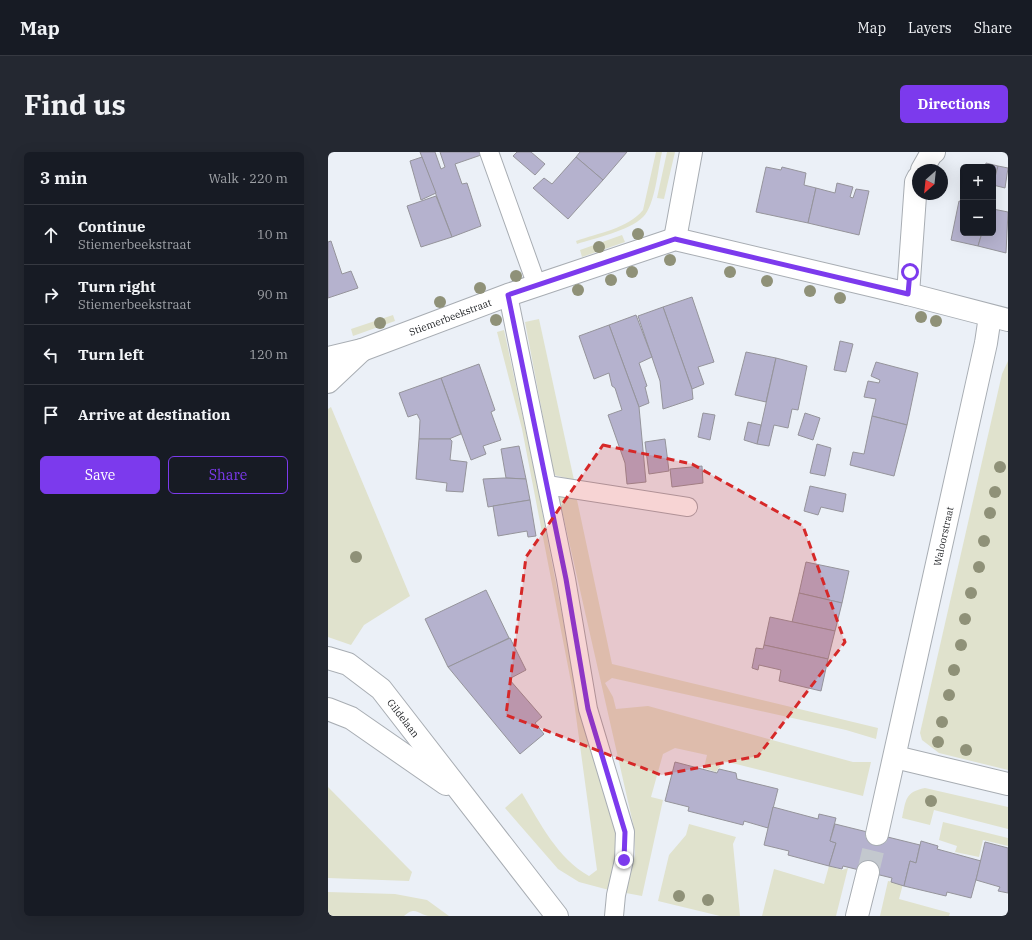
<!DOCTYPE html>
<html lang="en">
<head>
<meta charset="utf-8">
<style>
  :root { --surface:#171b24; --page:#242831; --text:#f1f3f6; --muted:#9ea1a6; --line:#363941; --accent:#7c3aed }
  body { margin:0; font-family:"IBM Plex Serif",serif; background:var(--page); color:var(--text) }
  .controls { position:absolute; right:12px; top:12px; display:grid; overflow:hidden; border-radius:6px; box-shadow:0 4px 16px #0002 }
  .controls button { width:36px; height:36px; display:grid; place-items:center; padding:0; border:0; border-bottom:1px solid var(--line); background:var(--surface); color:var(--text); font:20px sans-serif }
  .compass { position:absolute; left:584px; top:12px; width:36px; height:36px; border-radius:50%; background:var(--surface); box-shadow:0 4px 16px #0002; rotate:207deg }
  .stop { position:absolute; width:12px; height:12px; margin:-9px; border:3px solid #7c3aed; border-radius:50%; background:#fff }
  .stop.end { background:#7c3aed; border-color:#fff; box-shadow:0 1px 4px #0008 }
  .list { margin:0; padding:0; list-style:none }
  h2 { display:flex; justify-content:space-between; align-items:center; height:52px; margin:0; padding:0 16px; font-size:17px }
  h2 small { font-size:13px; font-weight:400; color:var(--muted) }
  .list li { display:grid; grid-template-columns:26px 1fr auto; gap:12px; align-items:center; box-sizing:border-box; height:60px; padding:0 16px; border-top:1px solid var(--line) }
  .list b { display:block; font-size:15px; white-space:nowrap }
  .list p { margin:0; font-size:13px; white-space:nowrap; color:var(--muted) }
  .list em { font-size:13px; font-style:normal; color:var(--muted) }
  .actions { display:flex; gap:8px; padding:12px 16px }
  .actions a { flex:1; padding:9px 0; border:1px solid var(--accent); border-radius:6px; text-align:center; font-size:14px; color:var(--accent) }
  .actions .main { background:var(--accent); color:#fff }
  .icon { flex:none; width:22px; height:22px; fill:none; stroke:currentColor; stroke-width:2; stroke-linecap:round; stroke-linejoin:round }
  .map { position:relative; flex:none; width:680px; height:764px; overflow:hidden; border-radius:6px }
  header { display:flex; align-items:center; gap:24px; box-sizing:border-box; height:56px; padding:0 20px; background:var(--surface); border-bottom:1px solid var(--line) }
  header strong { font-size:19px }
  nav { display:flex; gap:22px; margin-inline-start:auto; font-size:14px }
  .intro { display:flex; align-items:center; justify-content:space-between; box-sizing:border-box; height:96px; padding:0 24px }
  h1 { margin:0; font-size:28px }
  .button { padding:10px 18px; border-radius:6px; background:var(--accent); color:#fff; font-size:14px; font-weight:700 }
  main { display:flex; gap:24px; padding:0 24px }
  aside { flex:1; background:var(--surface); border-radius:6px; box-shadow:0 4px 16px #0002 }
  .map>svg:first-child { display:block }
</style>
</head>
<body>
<header>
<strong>Map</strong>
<nav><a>Map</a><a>Layers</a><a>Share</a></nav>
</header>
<div class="intro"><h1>Find us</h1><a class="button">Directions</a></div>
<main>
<aside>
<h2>3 min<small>Walk · 220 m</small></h2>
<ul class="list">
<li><svg class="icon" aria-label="ahead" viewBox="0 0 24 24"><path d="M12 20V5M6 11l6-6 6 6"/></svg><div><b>Continue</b><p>Stiemerbeekstraat</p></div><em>10 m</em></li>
<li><svg class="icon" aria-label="right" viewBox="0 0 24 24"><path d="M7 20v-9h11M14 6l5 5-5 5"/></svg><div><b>Turn right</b><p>Stiemerbeekstraat</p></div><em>90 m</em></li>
<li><svg class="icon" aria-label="left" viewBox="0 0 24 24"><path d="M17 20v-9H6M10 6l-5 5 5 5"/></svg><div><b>Turn left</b></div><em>120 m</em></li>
<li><svg class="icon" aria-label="arrive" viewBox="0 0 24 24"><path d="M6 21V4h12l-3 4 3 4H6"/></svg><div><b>Arrive at destination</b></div></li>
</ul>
<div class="actions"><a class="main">Save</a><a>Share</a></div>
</aside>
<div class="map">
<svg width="680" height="764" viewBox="0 0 680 764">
  <rect width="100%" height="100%" fill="#ebf0f7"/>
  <g fill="#e0e2cd">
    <path d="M 328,0 L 334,0 C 330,16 327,54 315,65 C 301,79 267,86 249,92 L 248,89 C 270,81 299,77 315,58 Z"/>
    <path d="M 339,0 L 347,0 L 336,47 L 329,46 Z"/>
    <path d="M 294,83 L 297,90 L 254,105 L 252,98 Z"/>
    <path d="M 65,163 L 67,169 L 25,184 L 23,177 Z"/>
    <path d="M 211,167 L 246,328 L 226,323 L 197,170 Z"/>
    <path d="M 176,178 L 207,322 L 254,567 L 285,668 L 291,697 L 281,738 L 251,730 L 230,717 L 177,656 L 194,641 C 212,671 230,707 261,724 L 269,718 L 244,535 L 194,277 L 169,180 Z"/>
    <path d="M 680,209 L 680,618 L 611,601 L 594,588 L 592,581 L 674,222 Z"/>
    <path d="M 3,255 L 82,444 L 36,473 L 23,493 L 0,485 L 0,257 Z"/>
    <path d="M 230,341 L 249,348 L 284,512 L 550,576 L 548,587 L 518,578 L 284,526 L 277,531 L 285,545 L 288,557 L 320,554 L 525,610 L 543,610 L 535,644 L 396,609 L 388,620 L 376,616 L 379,603 L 347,596 L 335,602 L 323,645 L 335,648 L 314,744 L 298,741 L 307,703 L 306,676 Z"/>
    <path d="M 0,635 L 84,720 L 81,729 L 0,726 Z"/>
    <path d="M 597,636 L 680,655 L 680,677 L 606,658 L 602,673 L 574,666 C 578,648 577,640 597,636 Z"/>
    <path d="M 615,670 L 680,686 L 680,694 L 655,688 L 651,705 L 627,700 L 629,694 L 611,688 Z"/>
    <path d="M 361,672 L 408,685 L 405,692 L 412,764 L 392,764 L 330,749 L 341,703 L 358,683 Z"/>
    <path d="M 501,714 L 514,718 L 520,716 L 508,764 L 434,764 L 446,717 L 496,732 Z"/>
    <path d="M 560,729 L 575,732 L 571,747 L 622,761 L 621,764 L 552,764 Z"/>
    <path d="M 0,740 L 67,742 L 99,748 L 121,764 C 115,764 108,764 102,764 C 90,763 88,753 76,764 L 0,764 Z"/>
  </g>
  <g fill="#b5b2ce" stroke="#95949b">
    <path d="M 92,0 L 107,0 L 113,17 L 117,15 L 112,0 L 155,0 L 156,2 L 127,12 L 134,32 L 139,31 L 153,74 L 124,85 Z"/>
    <path d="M 189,0 L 203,0 L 217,12 L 207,23 L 185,4 Z"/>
    <path d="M 252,0 L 299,0 L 275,28 L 248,5 Z"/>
    <path d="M 94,5 L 108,41 L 93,48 L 82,9 Z"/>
    <path d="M 248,5 L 275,28 L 240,67 L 205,36 L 216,26 L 224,32 Z"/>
    <path d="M 658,11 L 670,14 L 665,33 L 665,15 L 657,15 Z"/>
    <path d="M 670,14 L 680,16 L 677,36 L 665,33 Z"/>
    <path d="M 438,15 L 453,18 L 454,15 L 478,21 L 476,33 L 488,36 L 480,71 L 428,60 Z"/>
    <path d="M 509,31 L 525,35 L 522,45 L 525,46 L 528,37 L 541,39 L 531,83 L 480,71 L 488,36 L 507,41 Z"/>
    <path d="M 108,44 L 124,85 L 93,95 L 79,54 Z"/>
    <path d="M 631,49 L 635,50 L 635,81 L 654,81 L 650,94 L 623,88 Z"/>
    <path d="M 665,57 L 680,60 L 678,101 L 650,94 L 654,81 L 665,81 Z"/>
    <path d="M 3,89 L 14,122 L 23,119 L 30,136 L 0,146 L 0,90 Z"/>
    <path d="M 364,145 L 386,210 L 370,215 L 376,232 L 364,237 L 335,155 Z"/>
    <path d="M 335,155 L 364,237 L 365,247 L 335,257 L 332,229 L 310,164 Z"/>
    <path d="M 308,163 L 324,205 L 311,211 L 319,234 L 317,235 L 321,251 L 311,255 L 281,173 Z"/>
    <path d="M 281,173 L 311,255 L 318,330 L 299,332 L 297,311 L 280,263 L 294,258 L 287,236 L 284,234 L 281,221 L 266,227 L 251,184 Z"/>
    <path d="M 512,189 L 525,192 L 518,220 L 506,218 Z"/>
    <path d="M 418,200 L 448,206 L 438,250 L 407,243 Z"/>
    <path d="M 448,206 L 479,214 L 470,258 L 464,257 L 460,276 L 446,273 L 441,294 L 429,292 Z"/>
    <path d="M 548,210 L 590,221 L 579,273 L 544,264 L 548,247 L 536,245 L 540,229 L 551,231 L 552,228 L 543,224 Z"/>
    <path d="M 151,212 L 167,258 L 163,260 L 173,288 L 155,294 L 158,302 L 143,308 L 113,226 Z"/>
    <path d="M 113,226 L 133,282 L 121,287 L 91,287 L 92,268 L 89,262 L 80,265 L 71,241 Z"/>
    <path d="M 375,261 L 387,263 L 382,288 L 370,285 Z"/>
    <path d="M 477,261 L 492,266 L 485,288 L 470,283 Z"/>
    <path d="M 544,264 L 579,273 L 566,324 L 522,313 L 525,300 L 536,302 Z"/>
    <path d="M 420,270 L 433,273 L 429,292 L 416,288 Z"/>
    <path d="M 91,287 L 122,287 L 124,289 L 122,308 L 139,310 L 135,340 L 118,339 L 119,331 L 88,327 Z"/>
    <path d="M 337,287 L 341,319 L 321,322 L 317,290 Z"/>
    <path d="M 489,292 L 503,296 L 497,324 L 482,321 Z"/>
    <path d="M 191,294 L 198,327 L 178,326 L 173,297 Z"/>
    <path d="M 374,314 L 375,331 L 344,335 L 342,317 Z"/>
    <path d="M 176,326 L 198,327 L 202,348 L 160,355 L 155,327 Z"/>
    <path d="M 482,334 L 518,342 L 515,360 L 493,355 L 490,363 L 476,359 Z"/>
    <path d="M 202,348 L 208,384 L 200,385 L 199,379 L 170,384 L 165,354 Z"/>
    <path d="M 478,410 L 521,419 L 514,451 L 471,441 Z"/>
    <path d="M 158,438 L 181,486 L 120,515 L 97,467 Z"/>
    <path d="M 471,441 L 514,451 L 507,479 L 464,470 Z"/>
    <path d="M 442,465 L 507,479 L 500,507 L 436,493 Z"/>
    <path d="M 182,486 L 198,518 L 181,527 L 214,565 L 207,571 L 216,582 L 192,602 L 120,515 Z"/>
    <path d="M 436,493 L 500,507 L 493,539 L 451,529 L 453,518 L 431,513 L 430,518 L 424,516 L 428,496 L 435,497 Z"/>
    <path d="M 347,610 L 389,621 L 391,617 L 408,621 L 409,627 L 450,637 L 440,676 L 416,669 L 415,673 L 360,659 L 361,655 L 337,649 Z"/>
    <path d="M 445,655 L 490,667 L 491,662 L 508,666 L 502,689 L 508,691 L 501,714 L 460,703 L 461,699 L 436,693 Z"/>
    <path d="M 507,672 L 592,693 L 588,711 L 582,709 L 576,734 L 563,730 L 564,726 L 515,714 L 514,717 L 501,714 L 508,691 L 502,689 Z"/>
    <path d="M 593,689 L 610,694 L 609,697 L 653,709 L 643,746 L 619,740 L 618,744 L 576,734 L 582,709 L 588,711 Z"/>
    <path d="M 657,690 L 680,696 L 680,741 L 670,739 L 672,735 L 648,728 Z"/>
  </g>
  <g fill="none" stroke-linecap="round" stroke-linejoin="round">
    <path stroke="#c3c8ce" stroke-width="22" stroke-dasharray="22 11" stroke-linecap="butt" d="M 540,720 L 549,682"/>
    <g stroke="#a8adb3" stroke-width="20">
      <g id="lane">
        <path d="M 161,0 L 209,134"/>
        <path d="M 180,143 L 238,427 L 260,557 L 297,680 L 296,708 L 288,743 L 286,764"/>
        <path d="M 219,333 L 360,355"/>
      </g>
    </g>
    <g stroke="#a8adb3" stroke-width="24">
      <g id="street">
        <path d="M 594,18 L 603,2 L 606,0"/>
        <path d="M 347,87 L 363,0"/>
        <path d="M 580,142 L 588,30 L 590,26"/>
        <path id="s1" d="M 0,206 L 34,198 L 180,143 L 347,87 L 580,142 L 680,168"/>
        <path d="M 0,230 L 34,198"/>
        <path id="s2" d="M 0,506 L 20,512 L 53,537 L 229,764"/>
        <path d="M 0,557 L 23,566 L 118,632"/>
        <path d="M 567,605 L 680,632"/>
        <path id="s3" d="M 549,682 L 658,191 L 662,164"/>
        <path d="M 529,764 L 540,720"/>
      </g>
    </g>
    <use href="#lane" stroke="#fff" stroke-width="18"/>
    <use href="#street" stroke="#fff" stroke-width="22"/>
  </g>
  <g fill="#8f9178">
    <circle cx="310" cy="82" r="6"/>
    <circle cx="271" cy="95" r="6"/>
    <circle cx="342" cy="108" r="6"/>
    <circle cx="304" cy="120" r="6"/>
    <circle cx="402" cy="120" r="6"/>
    <circle cx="188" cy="124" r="6"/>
    <circle cx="283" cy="128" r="6"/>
    <circle cx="439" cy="129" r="6"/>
    <circle cx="152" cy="136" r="6"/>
    <circle cx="250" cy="138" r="6"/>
    <circle cx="482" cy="139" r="6"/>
    <circle cx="512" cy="146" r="6"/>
    <circle cx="112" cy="150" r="6"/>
    <circle cx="593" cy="165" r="6"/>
    <circle cx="168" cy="168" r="6"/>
    <circle cx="608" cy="169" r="6"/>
    <circle cx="52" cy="171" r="6"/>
    <circle cx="672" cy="315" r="6"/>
    <circle cx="667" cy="340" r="6"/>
    <circle cx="662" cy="361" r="6"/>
    <circle cx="656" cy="389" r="6"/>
    <circle cx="28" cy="405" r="6"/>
    <circle cx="651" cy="415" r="6"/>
    <circle cx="643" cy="441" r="6"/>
    <circle cx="637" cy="467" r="6"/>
    <circle cx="633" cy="493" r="6"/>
    <circle cx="626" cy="518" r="6"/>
    <circle cx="621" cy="543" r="6"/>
    <circle cx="614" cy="570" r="6"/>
    <circle cx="610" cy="590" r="6"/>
    <circle cx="638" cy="598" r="6"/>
    <circle cx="603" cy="649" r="6"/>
    <circle cx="351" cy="744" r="6"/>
    <circle cx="380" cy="748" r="6"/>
  </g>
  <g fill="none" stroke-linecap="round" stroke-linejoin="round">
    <path stroke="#7c3aed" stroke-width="5" d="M 296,708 L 297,680 L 260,557 L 238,427 L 180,143 L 347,87 L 580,142 L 582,120"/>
  </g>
  <path fill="#d62828" fill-opacity="0.2" stroke="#d62828" stroke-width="3" stroke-dasharray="8 5" stroke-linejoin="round" d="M 275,293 L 364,312 L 475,374 L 517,490 L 430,604 L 333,623 L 178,563 L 198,405 Z"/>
  <g text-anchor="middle" stroke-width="3" stroke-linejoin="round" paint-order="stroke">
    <g font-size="10" fill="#25272a" stroke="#ebf0f7">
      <text dy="4" stroke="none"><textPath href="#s1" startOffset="129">Stiemerbeekstraat</textPath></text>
      <text dy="4" stroke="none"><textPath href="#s3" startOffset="305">Waloorstraat</textPath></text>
      <text dy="4" stroke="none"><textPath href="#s2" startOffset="99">Gildelaan</textPath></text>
    </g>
  </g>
</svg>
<div class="controls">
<button>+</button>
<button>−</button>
</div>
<svg class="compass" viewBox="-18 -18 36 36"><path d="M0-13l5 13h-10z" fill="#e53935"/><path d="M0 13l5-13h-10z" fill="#9ea1a6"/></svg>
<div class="stop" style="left:582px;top:120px"></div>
<div class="stop end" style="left:296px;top:708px"></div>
</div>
</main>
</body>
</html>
